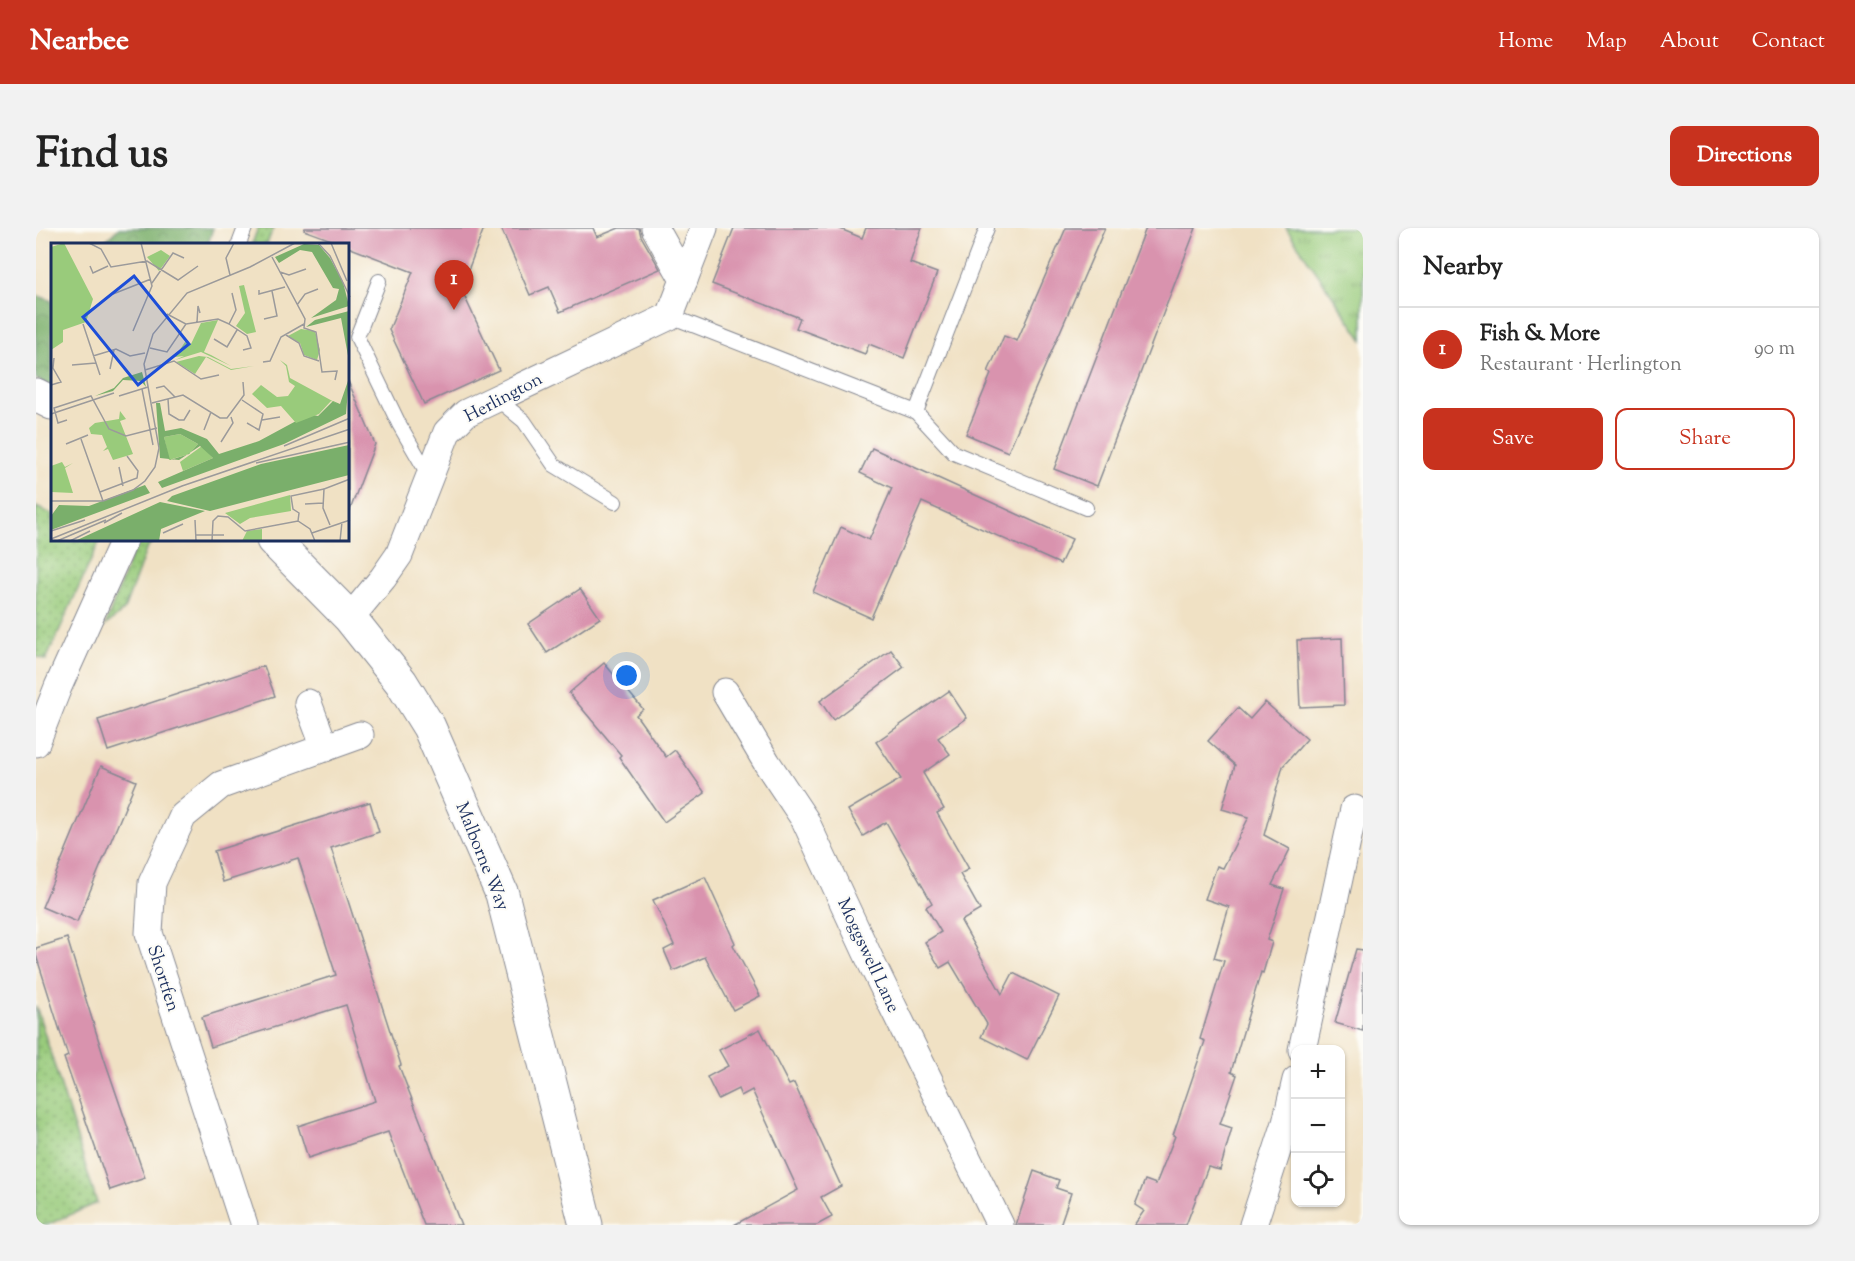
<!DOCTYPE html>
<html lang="en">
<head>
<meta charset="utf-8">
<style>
  :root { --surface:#fff; --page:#f2f2f2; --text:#222; --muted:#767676; --line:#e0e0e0; --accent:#c8321e }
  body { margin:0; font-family:"Sorts Mill Goudy",serif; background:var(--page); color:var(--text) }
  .controls { position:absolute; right:18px; bottom:18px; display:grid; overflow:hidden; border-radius:12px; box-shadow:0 2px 4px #0004 }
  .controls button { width:54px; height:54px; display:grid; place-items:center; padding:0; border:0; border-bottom:2px solid var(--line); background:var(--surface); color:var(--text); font:30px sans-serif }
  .you { position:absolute; left:591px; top:448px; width:21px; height:21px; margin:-15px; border:4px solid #fff; border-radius:50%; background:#1a73e8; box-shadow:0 0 0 9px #1a73e833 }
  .badge { display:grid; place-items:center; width:39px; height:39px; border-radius:50%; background:var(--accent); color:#fff; font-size:20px; font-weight:700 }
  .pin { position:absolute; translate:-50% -50px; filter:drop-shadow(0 2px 3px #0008) }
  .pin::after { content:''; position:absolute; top:32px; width:21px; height:18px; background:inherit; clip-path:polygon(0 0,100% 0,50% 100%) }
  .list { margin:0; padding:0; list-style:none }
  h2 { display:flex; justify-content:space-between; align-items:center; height:78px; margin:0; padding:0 24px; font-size:26px }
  h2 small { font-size:20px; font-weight:400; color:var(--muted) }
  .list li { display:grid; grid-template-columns:39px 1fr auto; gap:18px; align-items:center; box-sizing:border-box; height:84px; padding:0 24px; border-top:2px solid var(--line) }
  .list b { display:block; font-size:22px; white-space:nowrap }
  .list p { margin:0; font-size:20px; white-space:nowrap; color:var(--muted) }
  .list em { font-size:20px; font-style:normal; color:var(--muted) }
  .actions { display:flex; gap:12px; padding:18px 24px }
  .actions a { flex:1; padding:14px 0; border:2px solid var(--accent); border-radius:12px; text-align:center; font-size:21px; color:var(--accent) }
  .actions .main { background:var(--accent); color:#fff }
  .icon { flex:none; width:33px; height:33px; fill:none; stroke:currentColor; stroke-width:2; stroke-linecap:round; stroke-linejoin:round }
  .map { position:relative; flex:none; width:1327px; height:997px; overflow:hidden; border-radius:12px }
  header { display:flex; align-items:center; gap:36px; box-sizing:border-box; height:84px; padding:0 30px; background:var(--accent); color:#fff }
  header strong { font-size:28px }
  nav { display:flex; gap:33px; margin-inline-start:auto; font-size:21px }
  .intro { display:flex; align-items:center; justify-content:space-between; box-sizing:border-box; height:144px; padding:0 36px }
  h1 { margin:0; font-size:42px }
  .button { padding:15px 27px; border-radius:12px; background:var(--accent); color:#fff; font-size:21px; font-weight:700 }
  main { display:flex; gap:36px; padding:0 36px }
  aside { flex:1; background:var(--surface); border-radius:12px; box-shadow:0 2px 4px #0004 }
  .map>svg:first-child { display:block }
</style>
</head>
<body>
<header>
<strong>Nearbee</strong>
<nav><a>Home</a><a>Map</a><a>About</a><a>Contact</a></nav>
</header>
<div class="intro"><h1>Find us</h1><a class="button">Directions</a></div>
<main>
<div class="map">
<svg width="1327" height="997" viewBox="0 0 1327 997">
  <defs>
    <pattern id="grass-dots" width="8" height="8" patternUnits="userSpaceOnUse" patternTransform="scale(1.5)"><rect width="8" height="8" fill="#99cb7b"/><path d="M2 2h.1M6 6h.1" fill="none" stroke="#7ca568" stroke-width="1.8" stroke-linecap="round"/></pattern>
    <pattern id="forest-crowns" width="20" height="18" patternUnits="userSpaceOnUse" patternTransform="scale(1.5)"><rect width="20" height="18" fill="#7aaf6b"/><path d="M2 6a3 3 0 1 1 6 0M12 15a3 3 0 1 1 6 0" fill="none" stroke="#638f5b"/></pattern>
    <pattern id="park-tufts" width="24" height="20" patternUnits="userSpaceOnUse" patternTransform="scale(1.5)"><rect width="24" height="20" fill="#99cb7b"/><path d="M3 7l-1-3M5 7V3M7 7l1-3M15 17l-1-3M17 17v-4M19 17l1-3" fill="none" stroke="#7ca568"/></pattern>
  </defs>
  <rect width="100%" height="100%" fill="#fdfcf7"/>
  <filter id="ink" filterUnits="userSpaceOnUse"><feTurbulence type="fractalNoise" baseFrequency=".0167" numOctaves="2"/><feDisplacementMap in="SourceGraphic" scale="12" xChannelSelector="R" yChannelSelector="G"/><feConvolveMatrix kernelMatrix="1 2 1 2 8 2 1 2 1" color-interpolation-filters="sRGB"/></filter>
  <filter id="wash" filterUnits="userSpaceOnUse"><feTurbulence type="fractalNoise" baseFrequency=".008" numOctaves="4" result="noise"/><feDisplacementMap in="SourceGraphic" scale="24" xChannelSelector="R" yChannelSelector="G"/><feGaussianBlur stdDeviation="1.35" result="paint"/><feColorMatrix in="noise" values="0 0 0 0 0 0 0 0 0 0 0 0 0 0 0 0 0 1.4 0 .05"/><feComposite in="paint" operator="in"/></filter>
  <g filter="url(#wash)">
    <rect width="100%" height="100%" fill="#f0e1c4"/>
    <g fill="url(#grass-dots)" stroke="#5a7d6c" stroke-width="1.5">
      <path d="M 222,0 L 237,0 L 231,16 L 216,16 Z"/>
      <path d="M 0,279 L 16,286 L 16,312 L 64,312 L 10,432 L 0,428 Z"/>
      <path d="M 101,312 L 118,312 L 110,322 L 88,382 L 69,398 Z"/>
      <path d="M 0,778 L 61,975 L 11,997 L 0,997 Z"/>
    </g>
    <g fill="url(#forest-crowns)" stroke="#4a6f64" stroke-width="1.5">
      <path d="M 83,0 L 177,0 L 172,16 L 66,16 Z"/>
      <path d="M 0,67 L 16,73 L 16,159 L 0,151 Z"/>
    </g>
    <path fill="url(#park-tufts)" stroke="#5a7d6c" stroke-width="1.5" d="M 1250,0 L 1327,0 L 1327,112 Z"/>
    <g id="blocks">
      <g fill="#d993ae">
        <path d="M 269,0 L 448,0 L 425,61 L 463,142 L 388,176 L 353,102 L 377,44 L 312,19 L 312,16 L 306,16 L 268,2 Z"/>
        <path d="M 465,0 L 557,0 L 561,9 L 583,0 L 603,0 L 605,8 L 624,41 L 524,84 L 513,59 L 494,67 Z"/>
        <path d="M 698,0 L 802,0 L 826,10 L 830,0 L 886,0 L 874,35 L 901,45 L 868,130 L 833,116 L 829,126 L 760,100 L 764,90 L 676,56 Z"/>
        <path d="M 1030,0 L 1069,0 L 972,224 L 930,206 L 955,146 L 952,144 L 968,108 L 981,113 Z"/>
        <path d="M 1110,0 L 1160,0 L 1061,258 L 1018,241 Z"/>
        <path d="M 312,153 L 339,216 L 314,282 L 312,281 Z"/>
        <path d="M 836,220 L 1036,311 L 1024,336 L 886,274 L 835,390 L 777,364 L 805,299 L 833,312 L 856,260 L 824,245 Z"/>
        <path d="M 544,361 L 564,390 L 511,425 L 492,396 Z"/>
        <path d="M 1306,410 L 1308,477 L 1264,479 L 1261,412 Z"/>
        <path d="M 855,422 L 868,439 L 797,492 L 784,473 Z"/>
        <path d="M 568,435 L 607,481 L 600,487 L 630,529 L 639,522 L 669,565 L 628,594 L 583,529 L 585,527 L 533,465 Z"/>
        <path d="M 228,438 L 239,468 L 72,523 L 62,492 Z"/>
        <path d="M 913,463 L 931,490 L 902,510 L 914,526 L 887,545 L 908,581 L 901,585 L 933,641 L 924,646 L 944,682 L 925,693 L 966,766 L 977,745 L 1023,768 L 991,832 L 945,809 L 951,796 L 914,734 L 904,740 L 889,714 L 905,704 L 890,679 L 896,675 L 850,594 L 827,608 L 812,582 L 865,551 L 840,514 Z"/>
        <path d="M 1229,474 L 1271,511 L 1247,538 L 1228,607 L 1254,621 L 1236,657 L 1248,661 L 1231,712 L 1236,714 L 1227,745 L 1225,744 L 1195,844 L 1201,847 L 1184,896 L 1196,900 L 1184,942 L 1172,939 L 1150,997 L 1098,997 L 1108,983 L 1099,977 L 1109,952 L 1120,956 L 1139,908 L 1137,907 L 1169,813 L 1164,811 L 1188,733 L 1178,730 L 1193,679 L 1169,671 L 1181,638 L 1187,640 L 1213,589 L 1186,581 L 1199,537 L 1172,513 L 1202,480 L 1214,491 Z"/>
        <path d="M 65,538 L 100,553 L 41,694 L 6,679 Z"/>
        <path d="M 334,574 L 343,604 L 295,620 L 365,837 L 363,838 L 425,997 L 388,997 L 352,904 L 272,930 L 262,898 L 339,873 L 310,777 L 175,819 L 166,789 L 300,747 L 262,630 L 187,654 L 178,623 Z"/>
        <path d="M 669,649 L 699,715 L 697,717 L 724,768 L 697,782 L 669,729 L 637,743 L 628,722 L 638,717 L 617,672 Z"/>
        <path d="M 31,710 L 68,830 L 109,950 L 74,962 L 28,830 L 32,828 L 0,727 L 0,720 Z"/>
        <path d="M 1320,721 L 1327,722 L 1327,803 L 1299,795 Z"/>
        <path d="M 724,801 L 753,857 L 758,855 L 805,958 L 785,969 L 796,989 L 781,997 L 698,997 L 762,962 L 716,862 L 705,868 L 702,861 L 682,871 L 671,849 L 692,838 L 683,822 Z"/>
        <path d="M 998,943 L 1023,952 L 1020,960 L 1035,965 L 1024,997 L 980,997 Z"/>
      </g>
    </g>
  </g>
  <g filter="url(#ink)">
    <use href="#blocks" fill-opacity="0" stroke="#868891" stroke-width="1.5"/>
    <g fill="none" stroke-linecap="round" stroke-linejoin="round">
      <g stroke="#868891" stroke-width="16">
        <g id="service">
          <path d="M 203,16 L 209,0"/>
          <path d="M 343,53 L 321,109 L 363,196 L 393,248"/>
          <path d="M 634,88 L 880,184 L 918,225 L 1050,280"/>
          <path d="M 460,170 L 488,193 L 518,237 L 579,274"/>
          <path d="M 880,184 L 951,0"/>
        </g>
      </g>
      <g stroke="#868891" stroke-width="29">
        <g id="minor">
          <path d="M 619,0 L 648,52"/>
          <path d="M 314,390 L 347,350 L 363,327 L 411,204 L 430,185 L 634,88 L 668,0"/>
          <path d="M 689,464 L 731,535 L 769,592 L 836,736 L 964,997"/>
          <path d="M 272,475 L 289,520"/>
          <path d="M 0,515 L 22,459 L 88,312"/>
          <path d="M 1266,822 L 1318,581"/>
          <path d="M 208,997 L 115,711 L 113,705 L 116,655 L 147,588 L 185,557 L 324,507"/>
          <path d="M 1217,997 L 1250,895 L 1260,852"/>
        </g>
      </g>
      <g stroke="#868891" stroke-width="35">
        <g id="tertiary">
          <path d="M 0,167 L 16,175"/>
          <path d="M 237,312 L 314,390 L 365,454 L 393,499 L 466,666 L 550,997"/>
        </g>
      </g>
      <use href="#service" stroke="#fff" stroke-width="14"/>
      <use href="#minor" stroke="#fff" stroke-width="27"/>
      <use href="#tertiary" stroke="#fff" stroke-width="33"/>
    </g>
  </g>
  <g text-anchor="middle" stroke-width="4.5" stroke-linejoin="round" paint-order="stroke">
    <g font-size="18" fill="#1b2f5e" stroke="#fdfcf7">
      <text transform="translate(467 169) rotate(-28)" y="6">Herlington</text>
      <text transform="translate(447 628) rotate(68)" y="6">Malborne Way</text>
      <text transform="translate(833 727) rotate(65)" y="6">Moggswell Lane</text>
      <text transform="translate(128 750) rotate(72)" y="6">Shortfen</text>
    </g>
  </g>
  <g transform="translate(15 15)">
    <rect width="298" height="298" fill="#f0e1c4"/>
    <path d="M 110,7 L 119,13 L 108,28 L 96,14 ZM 193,42 L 205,89 L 196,91 L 185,83 L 194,70 L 188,43 ZM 167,77 L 153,109 L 160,112 L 180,123 L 203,120 L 180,123 L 150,109 L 124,117 L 133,113 L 124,114 L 134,99 L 140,101 L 150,80 ZM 250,86 L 264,88 L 269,107 L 266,117 L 253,112 L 249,100 L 237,93 ZM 148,113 L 157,114 L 180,126 L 203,123 L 180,127 L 155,114 L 144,131 L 125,119 ZM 69,168 L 75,176 L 69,178 L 82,211 L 62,217 L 57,206 L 52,208 L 56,204 L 51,192 L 40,191 L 38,185 L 44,180 L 68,176 ZM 129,191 L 147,201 L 138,211 L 118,217 L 113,194 ZM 151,203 L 162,215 L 132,228 L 129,219 ZM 11,219 L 14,224 L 22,220 L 14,225 L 22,250 L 0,249 L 0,223 ZM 239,252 L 240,268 L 199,275 L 189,281 L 174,270 Z" fill="#99cb7b"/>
    <path d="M 253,1 L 268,2 L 279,15 L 292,39 L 298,63 L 260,75 L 285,57 L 288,46 L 282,45 L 261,9 L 249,7 L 228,20 L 224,14 ZM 298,68 L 299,68 L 298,118 L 290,75 L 255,84 L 264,77 ZM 91,129 L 95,144 L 90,138 L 72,137 L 62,148 L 44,153 L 63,145 L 72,135 ZM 298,135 L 295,171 L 233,201 L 111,245 L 107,239 L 162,215 L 149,203 L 128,217 L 109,215 L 105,160 L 109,160 L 114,188 L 130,185 L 156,196 L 168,211 L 208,198 L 258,171 L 267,173 L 282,158 L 289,161 ZM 129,191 L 147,201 L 138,211 L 119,217 L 113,194 ZM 298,202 L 298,232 L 159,268 L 116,258 L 121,253 L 210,221 ZM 94,242 L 99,250 L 0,287 L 0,273 L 8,262 L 38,263 ZM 109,259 L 154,268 L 110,286 L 108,298 L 24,298 Z" fill="#7aaf6b" fill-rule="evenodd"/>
    <path d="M 13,0 L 42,56 L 35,79 L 12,87 L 12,99 L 0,107 L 0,4 ZM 229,117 L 236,122 L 239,135 L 287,161 L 280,158 L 268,171 L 245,180 L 230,163 L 216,165 L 201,151 L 210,142 L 226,154 L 237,153 L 244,143 L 238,139 L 235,123 ZM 211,286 L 211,298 L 191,298 L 196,288 Z" fill="#99cb7b"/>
    <path fill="none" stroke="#9b9a9b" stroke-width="1.5" d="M 38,0 L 50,6 L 60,24 L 96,18 L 127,37 L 147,23M 267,0 L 279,13 L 299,54M 280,0 L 296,38M 221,14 L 254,76 L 253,85 L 265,89 L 271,129 L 286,128 L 284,137M 39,23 L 42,30 L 57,23M 229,29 L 238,32 L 255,26M 179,32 L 175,15 L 183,0M 101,40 L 122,10 L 133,15M 208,47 L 208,51 L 234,44M 62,51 L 100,36M 246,62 L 254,51 L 267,46M 213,76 L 226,73 L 221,48M 146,79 L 147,63 L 149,70M 32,81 L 49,132M 135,81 L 167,76 L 178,81 L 185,67 L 181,50M 178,81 L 196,93 L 200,105 L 192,107M 82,88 L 101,43 L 90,0M 235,92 L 248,100 L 253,113 L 268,118M 163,96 L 176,104 L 186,87M 99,105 L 116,109 L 135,81 L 116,71M 42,113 L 65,106 L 79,113 L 94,110M 212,119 L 219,118 L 230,94 L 253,81M 21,122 L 45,120M 59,126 L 63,107M 94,127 L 123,118 L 150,136 L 168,132M 0,142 L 10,139 L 2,125 L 3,115M 105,145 L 113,143 L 124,154M 91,146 L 102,202M 68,153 L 97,144M 117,156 L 118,171 L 128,177 L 133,177 L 139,167M 191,157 L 212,171 L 208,187 L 196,180M 101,160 L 132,152 L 169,175 L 176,175 L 193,152 L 192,139M 0,171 L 63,150M 16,177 L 7,180 L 3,165 L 40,153 L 58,186 L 75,193 L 106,185M 211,177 L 229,174M 153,187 L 160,169M 30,196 L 52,258M 170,199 L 182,180 L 180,174M 15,201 L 37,192M 233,203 L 299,175M 205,220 L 299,199M 68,224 L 72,243M 49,249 L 86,235 L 87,228 L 76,213M 0,258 L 52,258 L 82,247 L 94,238 L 104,224 L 108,205 L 93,121 L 102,91 L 136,50 L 199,24 L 244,0M 254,261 L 272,260M 144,277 L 145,298M 247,278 L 248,270 L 242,266 L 240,253 L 273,246M 53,280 L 71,270M 279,282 L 272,265 L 273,246 L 299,236M 0,288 L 34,277M 194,288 L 247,278 L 259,286 L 264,298M 112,290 L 132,281M 261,290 L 299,277M 145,292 L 173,292M 0,296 L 131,243 L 299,186M 6,298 L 55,277M 19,298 L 39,288M 161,298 L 162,278 L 167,273 L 177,274 L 194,288M 289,298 L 291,279"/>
    <path fill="#1d4ed8" fill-opacity="0.15" stroke="#1d4ed8" stroke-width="3" d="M 83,33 L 138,101 L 87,142 L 32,74 Z"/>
    <rect width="298" height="298" fill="none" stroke="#1b2f5e" stroke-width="3"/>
  </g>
</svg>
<div class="controls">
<button>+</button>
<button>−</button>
<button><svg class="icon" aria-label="locate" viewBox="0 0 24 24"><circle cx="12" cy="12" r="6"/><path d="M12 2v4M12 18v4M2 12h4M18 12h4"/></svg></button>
</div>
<div class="you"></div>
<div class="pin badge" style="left:418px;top:82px">1</div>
</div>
<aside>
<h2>Nearby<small></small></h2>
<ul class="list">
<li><span class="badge">1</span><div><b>Fish &amp; More</b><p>Restaurant · Herlington</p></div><em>90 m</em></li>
</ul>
<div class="actions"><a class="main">Save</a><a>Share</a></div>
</aside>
</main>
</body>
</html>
